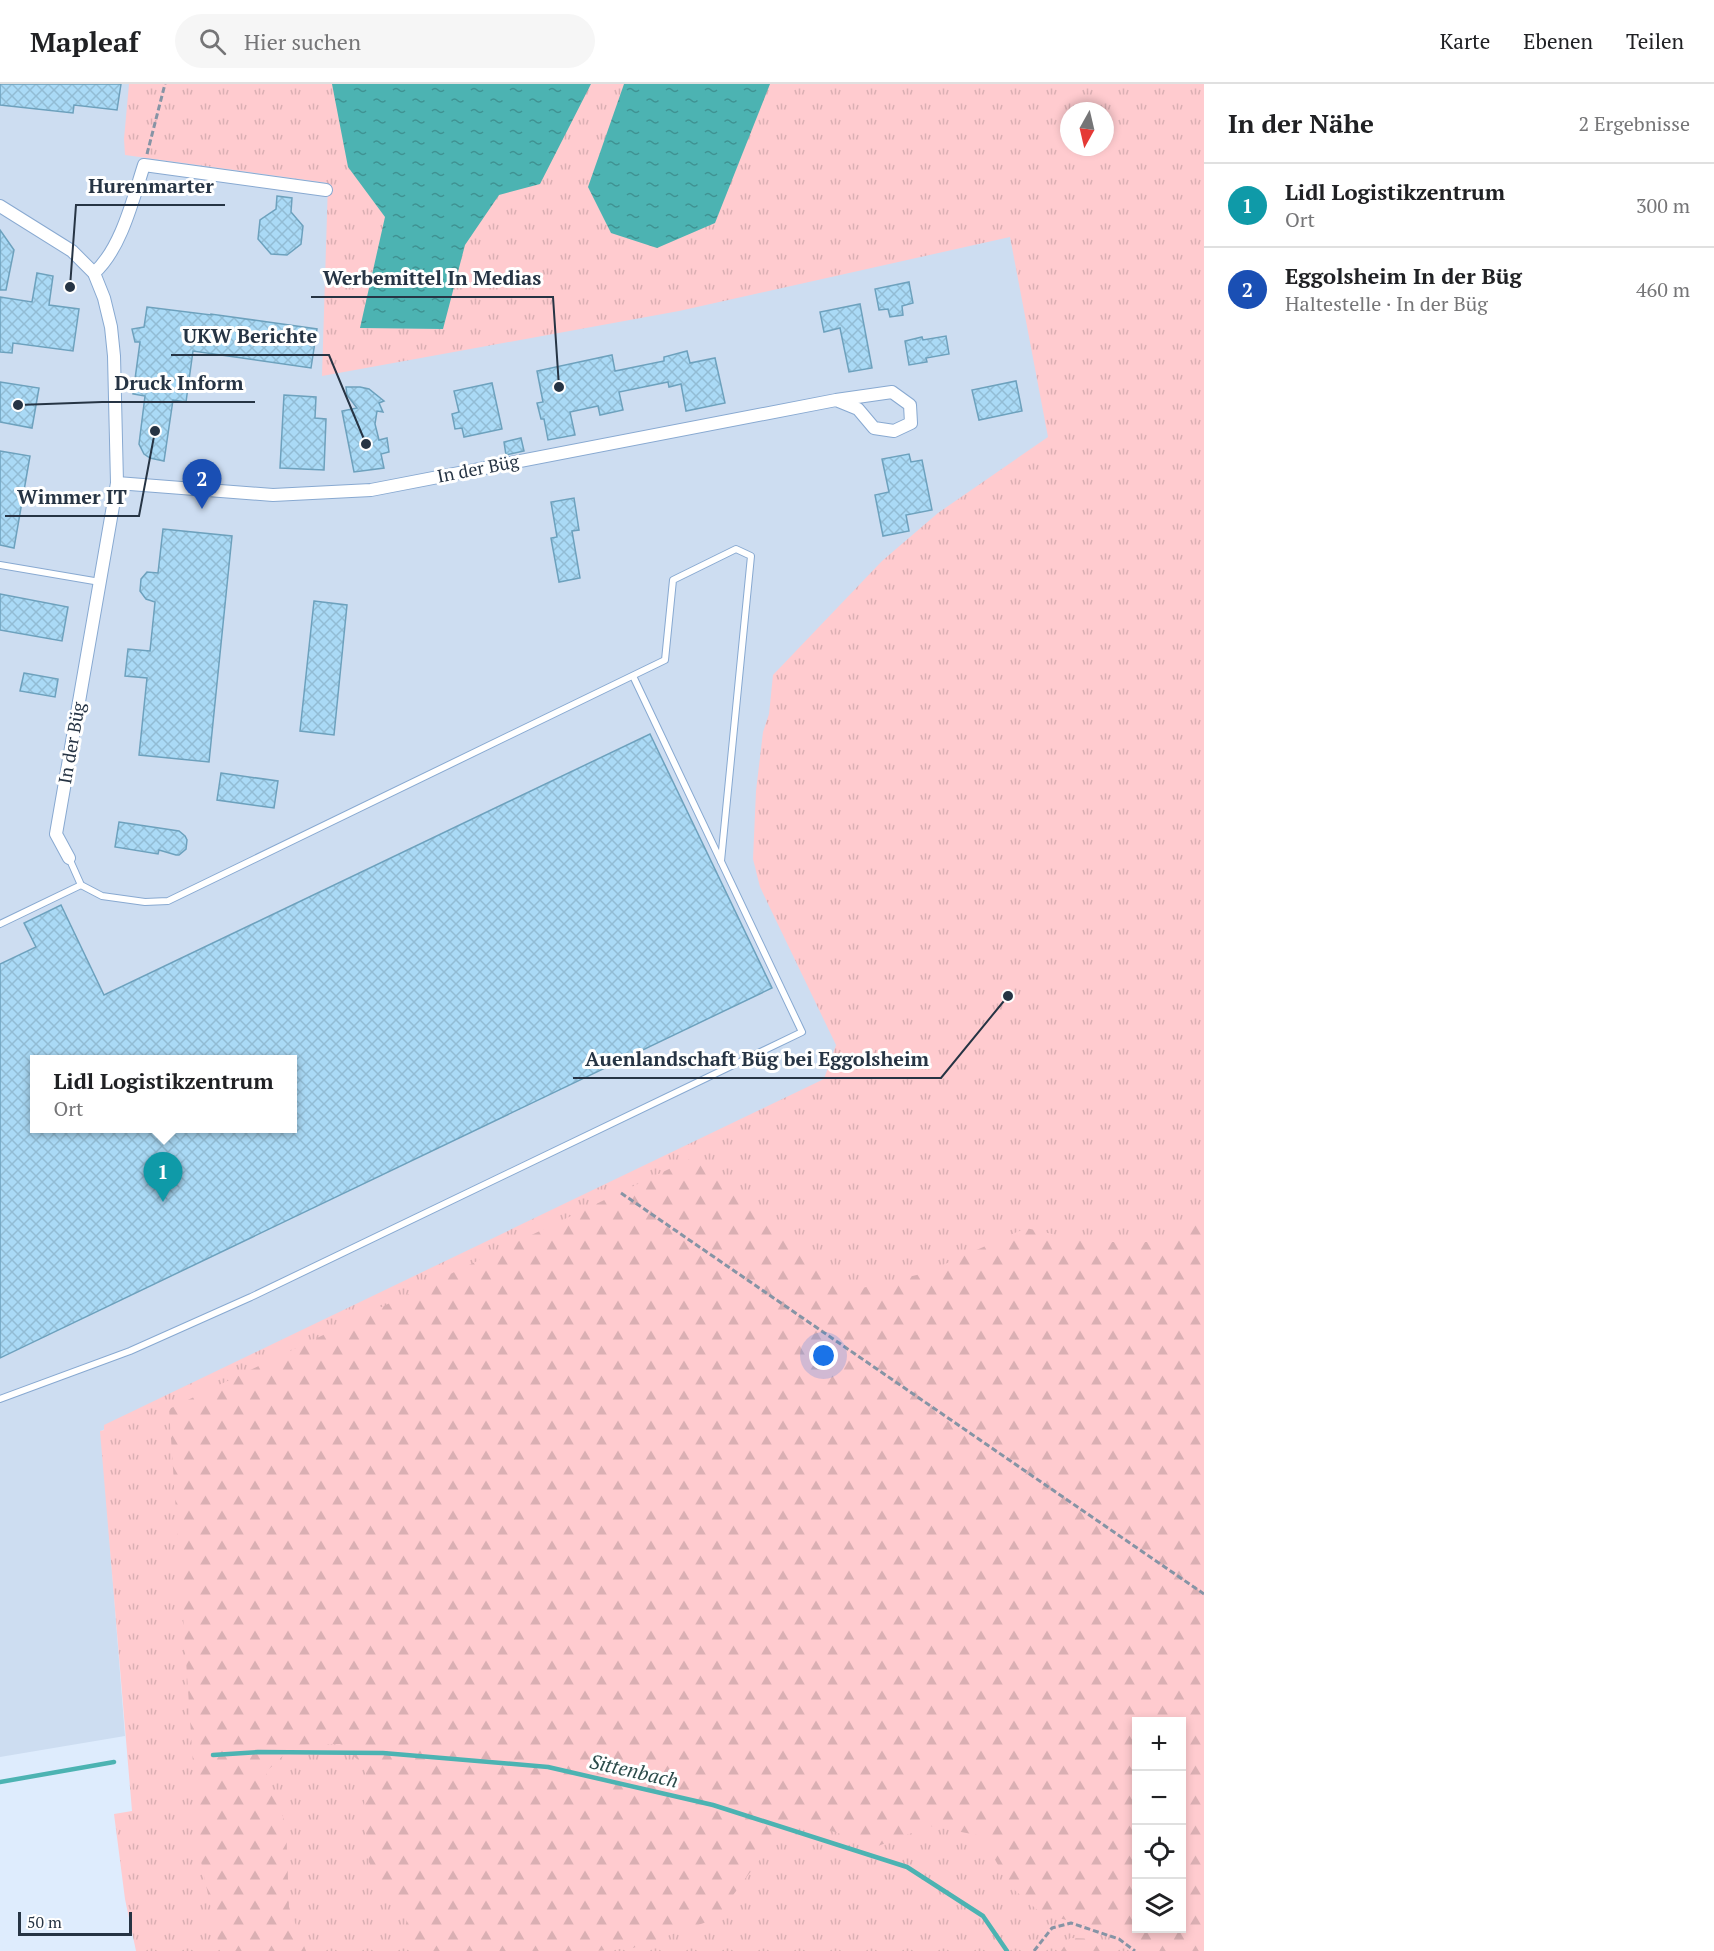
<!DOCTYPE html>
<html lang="de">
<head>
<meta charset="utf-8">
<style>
  :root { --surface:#fff; --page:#f6f6f6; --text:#202124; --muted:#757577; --line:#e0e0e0; --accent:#a47328 }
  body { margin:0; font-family:"PT Serif",serif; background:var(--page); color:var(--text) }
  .controls { position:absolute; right:18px; bottom:18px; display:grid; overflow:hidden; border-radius:0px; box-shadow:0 3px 9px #0003 }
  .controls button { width:54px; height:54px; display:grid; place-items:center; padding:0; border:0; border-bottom:2px solid var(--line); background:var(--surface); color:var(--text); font:30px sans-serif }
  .compass { position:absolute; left:1060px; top:18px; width:54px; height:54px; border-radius:50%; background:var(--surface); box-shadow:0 3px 9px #0003; rotate:188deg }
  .scale { position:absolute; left:18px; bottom:15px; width:114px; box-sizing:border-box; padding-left:6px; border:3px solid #263444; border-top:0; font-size:16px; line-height:21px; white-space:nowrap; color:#263444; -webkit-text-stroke:4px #fff; paint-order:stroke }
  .you { position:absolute; left:824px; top:1272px; width:21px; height:21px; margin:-15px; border:4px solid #fff; border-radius:50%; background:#1a73e8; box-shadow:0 0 0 9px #1a73e833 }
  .badge { display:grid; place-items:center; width:39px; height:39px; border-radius:50%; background:var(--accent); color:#fff; font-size:20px; font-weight:700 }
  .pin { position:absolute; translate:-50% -50px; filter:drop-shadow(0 2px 3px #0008) }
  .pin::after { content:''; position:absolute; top:32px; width:21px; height:18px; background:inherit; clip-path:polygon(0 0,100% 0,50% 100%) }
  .popup { position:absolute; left:30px; top:971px; width:267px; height:78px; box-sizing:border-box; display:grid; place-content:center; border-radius:0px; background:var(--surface); filter:drop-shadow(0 2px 4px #0005); font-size:20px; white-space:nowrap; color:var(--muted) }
  .popup b { font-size:22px; color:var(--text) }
  .popup::after { content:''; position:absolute; left:50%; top:100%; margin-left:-12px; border:12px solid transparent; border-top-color:var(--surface) }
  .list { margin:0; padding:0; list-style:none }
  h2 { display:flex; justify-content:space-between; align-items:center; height:78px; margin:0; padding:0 24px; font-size:26px }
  h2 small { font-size:20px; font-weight:400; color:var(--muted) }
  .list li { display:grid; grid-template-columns:39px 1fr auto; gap:18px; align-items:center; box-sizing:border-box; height:84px; padding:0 24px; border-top:2px solid var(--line) }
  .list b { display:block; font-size:22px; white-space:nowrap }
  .list p { margin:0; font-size:20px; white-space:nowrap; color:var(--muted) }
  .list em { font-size:20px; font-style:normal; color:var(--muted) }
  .icon { flex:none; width:33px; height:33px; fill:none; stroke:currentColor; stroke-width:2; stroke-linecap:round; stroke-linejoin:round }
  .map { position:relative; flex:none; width:1204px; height:1867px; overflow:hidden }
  header { display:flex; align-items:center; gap:36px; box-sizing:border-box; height:84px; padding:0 30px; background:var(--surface); border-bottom:2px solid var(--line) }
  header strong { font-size:28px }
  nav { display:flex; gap:33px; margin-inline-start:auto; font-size:21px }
  .search { width:420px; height:54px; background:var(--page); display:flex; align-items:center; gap:15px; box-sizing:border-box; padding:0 21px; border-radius:33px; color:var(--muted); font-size:22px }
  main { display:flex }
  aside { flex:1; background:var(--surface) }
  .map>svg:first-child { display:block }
</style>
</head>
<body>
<header>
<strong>Mapleaf</strong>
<div class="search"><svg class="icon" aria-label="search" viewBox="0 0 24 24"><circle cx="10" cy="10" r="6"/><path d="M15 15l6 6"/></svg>Hier suchen</div>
<nav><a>Karte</a><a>Ebenen</a><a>Teilen</a></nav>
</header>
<main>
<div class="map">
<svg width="1204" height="1867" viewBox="0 0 1204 1867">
  <defs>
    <pattern id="grass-tufts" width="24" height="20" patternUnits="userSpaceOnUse" patternTransform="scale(1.5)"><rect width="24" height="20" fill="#ffcbcf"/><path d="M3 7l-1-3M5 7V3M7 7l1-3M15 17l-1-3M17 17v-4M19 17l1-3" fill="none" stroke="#daafb3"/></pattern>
    <pattern id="forest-firs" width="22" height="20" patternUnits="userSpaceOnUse" patternTransform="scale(1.5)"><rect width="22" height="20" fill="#ffcbcf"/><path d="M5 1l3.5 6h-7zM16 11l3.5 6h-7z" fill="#daafb3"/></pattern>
    <pattern id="water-ripples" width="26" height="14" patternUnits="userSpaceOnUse" patternTransform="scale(1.5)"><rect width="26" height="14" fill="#4cb3b2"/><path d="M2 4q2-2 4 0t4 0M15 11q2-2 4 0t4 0" fill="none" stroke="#3f9292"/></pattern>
    <pattern id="building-cross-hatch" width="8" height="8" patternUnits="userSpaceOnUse" patternTransform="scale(1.5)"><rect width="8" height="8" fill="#aadaf6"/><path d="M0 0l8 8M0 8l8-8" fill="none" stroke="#92bcd4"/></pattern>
  </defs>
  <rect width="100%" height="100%" fill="#deecfd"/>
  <path fill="#cdddf1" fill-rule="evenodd" d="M 0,0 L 136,0 L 1013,144 L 1054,358 L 835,994 L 101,1347 L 125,1652 L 0,1673 ZM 34,976 L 292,976 L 292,1044 L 34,1044 Z"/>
  <path fill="url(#grass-tufts)" fill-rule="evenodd" d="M 129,0 L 1204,0 L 1204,1867 L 136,1867 L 125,1815 L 114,1730 L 132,1727 L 100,1347 L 104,1346 L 104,1341 L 824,995 L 836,961 L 760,803 L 753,775 L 756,707 L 763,648 L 769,630 L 773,591 L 882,477 L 938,429 L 1048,353 L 1010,153 L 679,227 L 322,292 L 328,99 L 125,71 L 124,55 ZM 1069,27 L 1105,27 L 1105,63 L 1069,63 ZM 1136,1638 L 1182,1638 L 1182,1844 L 1136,1844 Z"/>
  <g fill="url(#forest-firs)" fill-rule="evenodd">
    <path d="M 694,1073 L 845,1208 L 925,1189 L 1026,1144 L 1087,1158 L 1163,1158 L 1204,1123 L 1204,1867 L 1149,1867 L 1124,1850 L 1042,1830 L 1009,1801 L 982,1752 L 930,1742 L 878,1762 L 791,1734 L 715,1835 L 633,1864 L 596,1867 L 418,1867 L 405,1852 L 409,1816 L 385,1813 L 369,1778 L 364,1726 L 366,1683 L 340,1660 L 294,1661 L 266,1688 L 286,1741 L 289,1823 L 306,1867 L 220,1867 L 199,1768 L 169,1325 ZM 1136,1638 L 1182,1638 L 1182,1844 L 1136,1844 Z"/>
    <path d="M 1070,1854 L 1100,1855 L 1118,1867 L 1061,1867 Z"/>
  </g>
  <g fill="url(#water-ripples)">
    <path d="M 332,0 L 591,0 L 540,100 L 499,111 L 465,161 L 443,245 L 360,244 L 385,133 L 348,83 Z"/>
    <path d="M 624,0 L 770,0 L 715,139 L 657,164 L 611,149 L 588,103 Z"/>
  </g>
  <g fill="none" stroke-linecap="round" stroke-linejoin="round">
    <g stroke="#4cb3b2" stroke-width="4.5">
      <path d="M 213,1671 L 258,1668 L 383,1669 L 548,1683 L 713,1721 L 907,1783 L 983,1832 L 1007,1867"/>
      <path d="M 0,1698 L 114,1678"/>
    </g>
  </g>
  <g fill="url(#building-cross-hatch)" stroke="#6da1bd" stroke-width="1.5" fill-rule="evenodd">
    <path d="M 0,0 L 121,0 L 117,26 L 74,21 L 73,29 L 0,21 Z"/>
    <path d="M 277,112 L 292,114 L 291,128 L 303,142 L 301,160 L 287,171 L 271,170 L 258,155 L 260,136 L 276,125 Z"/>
    <path d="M 0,146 L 14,166 L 6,206 L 0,206 Z"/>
    <path d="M 37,189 L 53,192 L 49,221 L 79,225 L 73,267 L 13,259 L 12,269 L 0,268 L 0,213 L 32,218 Z"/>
    <path d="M 909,198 L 913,219 L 902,222 L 903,231 L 890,233 L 888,225 L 879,226 L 875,205 Z"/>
    <path d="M 860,220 L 872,284 L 849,288 L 840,244 L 824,248 L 820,228 Z"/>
    <path d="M 147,223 L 211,231 L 211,230 L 317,245 L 311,284 L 193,267 L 186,318 L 173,316 L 164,377 L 150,374 L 144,370 L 139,360 L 145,312 L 133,310 L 140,258 L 135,258 L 132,245 L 144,243 Z"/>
    <path d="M 946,252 L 949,270 L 926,274 L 927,278 L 909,281 L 905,257 L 922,253 L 923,256 Z"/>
    <path d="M 687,267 L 690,279 L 715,274 L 725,319 L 686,327 L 681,300 L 669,303 L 668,298 L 619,308 L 623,326 L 600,331 L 598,322 L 570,328 L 575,351 L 548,356 L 544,335 L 541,335 L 537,319 L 543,318 L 537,287 L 612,271 L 615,287 L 664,277 L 664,273 Z"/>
    <path d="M 1016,297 L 1022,327 L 979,336 L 972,306 Z"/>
    <path d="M 0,298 L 39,304 L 32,344 L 0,338 Z"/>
    <path d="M 492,299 L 502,345 L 464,353 L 462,344 L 455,345 L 452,330 L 459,328 L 454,307 Z"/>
    <path d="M 346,303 L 360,303 L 369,305 L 384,317 L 379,319 L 383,328 L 377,327 L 375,340 L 379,356 L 387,354 L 389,368 L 381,370 L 384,384 L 354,388 L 342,327 L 357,324 L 347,311 Z"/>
    <path d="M 284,311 L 316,313 L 315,334 L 326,335 L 324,386 L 280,384 Z"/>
    <path d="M 521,354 L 524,367 L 506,371 L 504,358 Z"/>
    <path d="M 0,367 L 30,372 L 14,464 L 0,461 Z"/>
    <path d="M 909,370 L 911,378 L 922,376 L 932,426 L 906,431 L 909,447 L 883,452 L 875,411 L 889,408 L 882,375 Z"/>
    <path d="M 574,414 L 579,446 L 572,447 L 580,494 L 559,498 L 551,454 L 557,453 L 551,418 Z"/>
    <path d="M 163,445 L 232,452 L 209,678 L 139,671 L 147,594 L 125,592 L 128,565 L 150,567 L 155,518 L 146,515 L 140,507 L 141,495 L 147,488 L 158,489 Z"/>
    <path d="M 0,510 L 68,523 L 62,557 L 0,546 Z"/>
    <path d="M 314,517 L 347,521 L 334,651 L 300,647 Z"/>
    <path d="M 24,589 L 58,595 L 55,613 L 20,607 Z"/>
    <path d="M 650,650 L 772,904 L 0,1274 L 0,880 L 36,863 L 24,839 L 61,821 L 104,911 ZM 34,975 L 292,975 L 292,1044 L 34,1044 Z"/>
    <path d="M 221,689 L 278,697 L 274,724 L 217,716 Z"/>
    <path d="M 119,738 L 179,747 L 185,752 L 187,756 L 186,765 L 179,771 L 176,771 L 159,766 L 158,770 L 115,763 Z"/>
  </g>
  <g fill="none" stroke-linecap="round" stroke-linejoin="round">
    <g stroke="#88a9d1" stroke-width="8">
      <g id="lane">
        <path d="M 0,481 L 100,498"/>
        <path d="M 69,774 L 81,801 L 102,812 L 145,818 L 168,817 L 665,576 L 673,496 L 736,465 L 751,472 L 721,777"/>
        <path d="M 0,840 L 81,801"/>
        <path d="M 0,1315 L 130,1267 L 251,1213 L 802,948 L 633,592"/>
      </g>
    </g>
    <g stroke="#88a9d1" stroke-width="14">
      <g id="street">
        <path d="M 0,122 L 72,167 L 94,189 L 104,214 L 111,243 L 114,272 L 117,399 L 56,750 L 69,774"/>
        <path d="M 94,189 C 121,165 133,115 144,81 L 326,106"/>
        <path d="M 117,399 L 273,411 L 371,406 L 836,316 L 892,308 L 910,321 L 911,339 L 894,347 L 874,344 L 858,325 L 836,316"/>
      </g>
    </g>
    <g stroke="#8694a5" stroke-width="3" stroke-dasharray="6 3" stroke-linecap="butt">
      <path d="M 147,70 L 165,0"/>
      <path d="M 621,1109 L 1204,1510"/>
      <path d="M 1034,1867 L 1052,1844 L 1071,1839 L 1119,1855 L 1135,1867"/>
    </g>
    <use href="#lane" stroke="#fff" stroke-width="6"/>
    <use href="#street" stroke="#fff" stroke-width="12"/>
  </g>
  <g text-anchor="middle" stroke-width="6" stroke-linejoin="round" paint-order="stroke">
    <g font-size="18" fill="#263444" stroke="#fff">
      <text transform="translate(478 385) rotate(-11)" y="6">In der Büg</text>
      <text transform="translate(72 659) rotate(-80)" y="6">In der Büg</text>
    </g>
    <g font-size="20" font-style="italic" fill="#2c4c4b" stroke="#fff">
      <text transform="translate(634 1687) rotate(13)" y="7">Sittenbach</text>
    </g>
  </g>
  <path fill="none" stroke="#263444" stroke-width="2" d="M70 203L76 121H225M559 303L553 213H311M366 360L329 271H171M18 321L102 318H255M155 347L139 432H5M1008 912L941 994H573"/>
  <g fill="#263444" stroke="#fff" stroke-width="2">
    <circle cx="70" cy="203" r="6"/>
    <circle cx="559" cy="303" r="6"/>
    <circle cx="366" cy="360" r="6"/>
    <circle cx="18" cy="321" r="6"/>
    <circle cx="155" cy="347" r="6"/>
    <circle cx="1008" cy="912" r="6"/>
  </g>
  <g font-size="20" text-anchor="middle" font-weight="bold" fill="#263444" stroke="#fff" stroke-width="6" stroke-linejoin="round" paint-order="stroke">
    <text x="151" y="109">Hurenmarter</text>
    <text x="432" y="201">Werbemittel In Medias</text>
    <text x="250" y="259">UKW Berichte</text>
    <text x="179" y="306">Druck Inform</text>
    <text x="72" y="420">Wimmer IT</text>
    <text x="757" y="982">Auenlandschaft Büg bei Eggolsheim</text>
  </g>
</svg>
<div class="controls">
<button>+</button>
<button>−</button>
<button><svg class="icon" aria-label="locate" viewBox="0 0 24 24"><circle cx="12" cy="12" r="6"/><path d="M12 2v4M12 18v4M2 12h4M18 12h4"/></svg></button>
<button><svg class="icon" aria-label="layers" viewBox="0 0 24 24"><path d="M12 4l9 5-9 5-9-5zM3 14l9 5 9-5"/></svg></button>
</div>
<svg class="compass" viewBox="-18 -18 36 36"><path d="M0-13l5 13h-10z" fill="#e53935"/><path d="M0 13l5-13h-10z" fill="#757577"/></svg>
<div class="scale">50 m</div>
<div class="you"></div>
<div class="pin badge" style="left:163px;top:1118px;background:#0f9aa8">1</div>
<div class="popup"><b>Lidl Logistikzentrum</b>Ort</div>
<div class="pin badge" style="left:202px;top:425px;background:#1a4fb4">2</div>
</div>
<aside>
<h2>In der Nähe<small>2 Ergebnisse</small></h2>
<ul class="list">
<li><span class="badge" style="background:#0f9aa8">1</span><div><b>Lidl Logistikzentrum</b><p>Ort</p></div><em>300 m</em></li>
<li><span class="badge" style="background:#1a4fb4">2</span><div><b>Eggolsheim In der Büg</b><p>Haltestelle · In der Büg</p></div><em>460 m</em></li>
</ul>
</aside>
</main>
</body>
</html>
